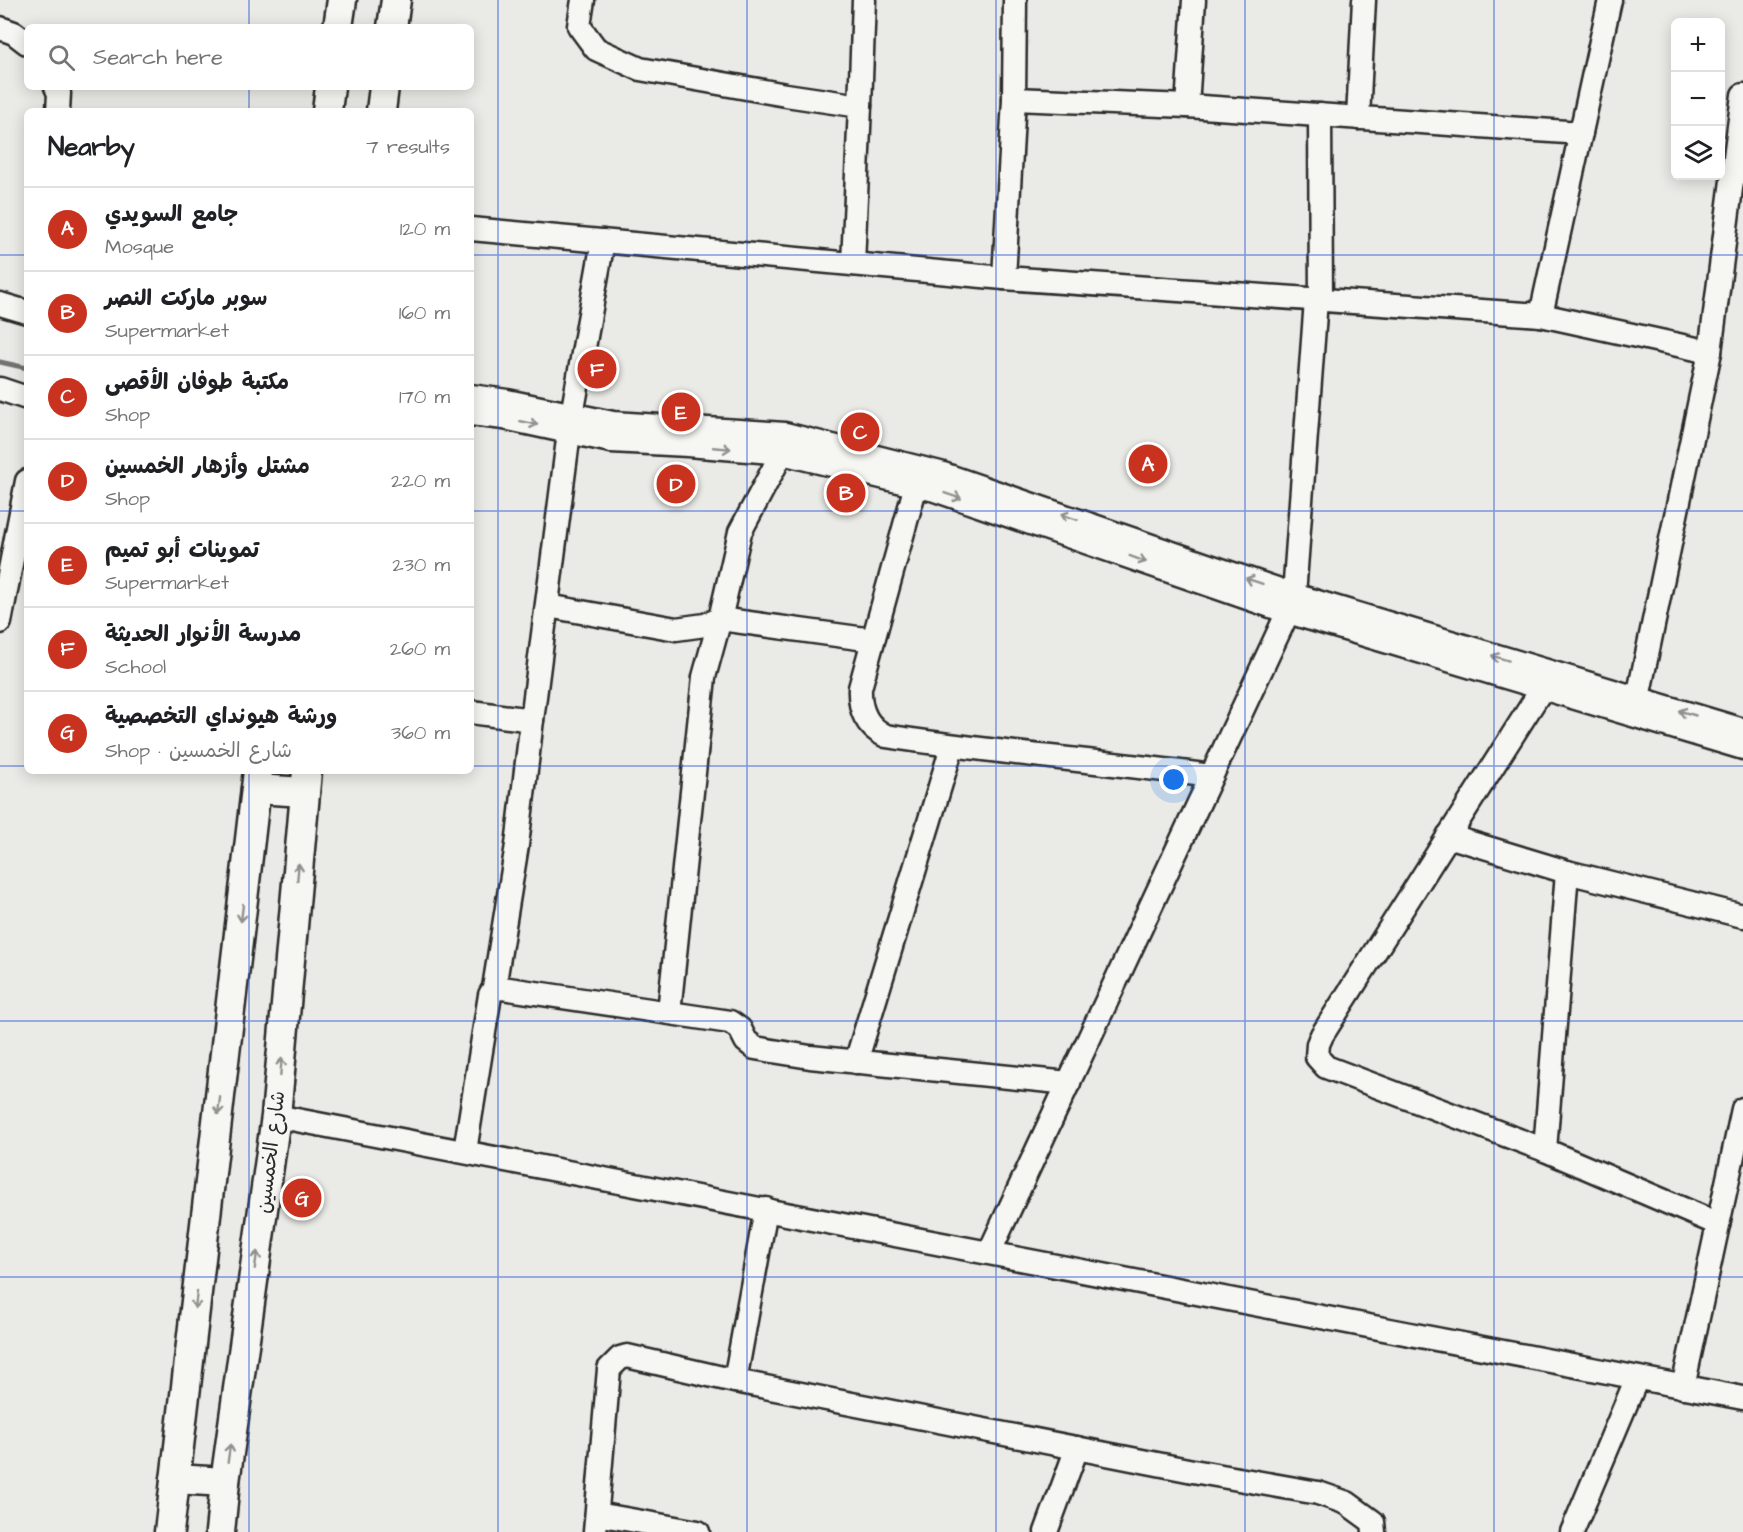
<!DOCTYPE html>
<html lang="en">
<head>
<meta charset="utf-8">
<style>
  :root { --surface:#fff; --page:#f2f2f2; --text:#202124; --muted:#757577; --line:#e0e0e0; --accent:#c8321e }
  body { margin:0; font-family:"Architects Daughter","Playpen Sans Arabic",sans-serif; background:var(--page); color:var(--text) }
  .controls { position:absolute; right:18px; top:18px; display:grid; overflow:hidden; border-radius:9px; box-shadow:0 3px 15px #0003 }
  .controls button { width:54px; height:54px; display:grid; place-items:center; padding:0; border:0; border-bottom:2px solid var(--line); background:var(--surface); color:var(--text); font:30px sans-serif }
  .you { position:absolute; left:1174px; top:780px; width:21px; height:21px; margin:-15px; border:4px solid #fff; border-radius:50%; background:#1a73e8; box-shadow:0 0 0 9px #1a73e833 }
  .badge { display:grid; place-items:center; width:39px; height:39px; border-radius:50%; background:var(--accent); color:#fff; font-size:20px; font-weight:700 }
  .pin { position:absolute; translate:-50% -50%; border:3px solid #fff; box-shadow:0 2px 6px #0006 }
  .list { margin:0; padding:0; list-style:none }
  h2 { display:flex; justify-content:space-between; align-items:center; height:78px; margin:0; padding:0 24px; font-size:26px }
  h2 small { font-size:20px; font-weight:400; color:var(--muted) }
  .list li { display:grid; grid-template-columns:39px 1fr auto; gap:18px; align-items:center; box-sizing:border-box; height:84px; padding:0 24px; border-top:2px solid var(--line) }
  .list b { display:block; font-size:22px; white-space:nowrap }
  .list p { margin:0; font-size:20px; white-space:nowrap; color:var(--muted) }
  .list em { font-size:20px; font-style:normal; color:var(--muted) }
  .icon { flex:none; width:33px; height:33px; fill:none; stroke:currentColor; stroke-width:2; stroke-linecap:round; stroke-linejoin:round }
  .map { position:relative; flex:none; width:1743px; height:1532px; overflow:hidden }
  .search { position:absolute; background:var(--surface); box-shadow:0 3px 15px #0003; left:24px; top:24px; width:450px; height:66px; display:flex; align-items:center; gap:15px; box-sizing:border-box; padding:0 21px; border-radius:9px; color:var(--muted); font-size:22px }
  .panel { position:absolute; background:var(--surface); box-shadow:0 3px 15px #0003; left:24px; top:108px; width:450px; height:666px; border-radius:9px }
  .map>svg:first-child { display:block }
</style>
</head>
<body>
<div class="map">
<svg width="1743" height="1532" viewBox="0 0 1743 1532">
  <rect width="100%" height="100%" fill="#eaeae6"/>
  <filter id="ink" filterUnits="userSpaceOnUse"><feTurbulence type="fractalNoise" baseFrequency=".0167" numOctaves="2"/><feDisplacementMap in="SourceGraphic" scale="12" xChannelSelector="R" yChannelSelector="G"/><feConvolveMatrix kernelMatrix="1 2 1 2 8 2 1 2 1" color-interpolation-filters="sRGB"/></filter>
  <g filter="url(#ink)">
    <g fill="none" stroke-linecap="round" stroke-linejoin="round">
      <path stroke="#727270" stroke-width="5" d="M 0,362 L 27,368"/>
      <g stroke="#2b2b2b" stroke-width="27">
        <g id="minor">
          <path d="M 583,0 L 579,26 L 596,49 L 640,69 L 786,95 L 860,106 L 853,264"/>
          <path d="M 0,28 L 14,33 L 27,43"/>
          <path d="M 56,87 L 59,93 L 58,111"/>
          <path d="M 1014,99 L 1187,106 L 1581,133"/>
          <path d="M 860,106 L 864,0"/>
          <path d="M 1187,106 L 1194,0"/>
          <path d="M 1320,115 L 1321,301"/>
          <path d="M 1358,118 L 1364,0"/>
          <path d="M 471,229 L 1004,278 L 1541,315 L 1710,352"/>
          <path d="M 1004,278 L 1014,99 L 1015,0"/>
          <path d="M 0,304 L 27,312"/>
          <path d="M 1541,315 L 1610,0"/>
          <path d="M 0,389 L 27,398"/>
          <path d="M 471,396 L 507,401 L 613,423 L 785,434 L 940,473 L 1294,595 L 1743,730"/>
          <path d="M 471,414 L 504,418 L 611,441 L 688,445 L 782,453 L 935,490 L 1288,612 L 1743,748"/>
          <path d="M 916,485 L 860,688 C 859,709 866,727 886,736 C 994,753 1103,761 1211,776"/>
          <path d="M 548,606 L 676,629 L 705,625 L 720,619 L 873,640"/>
          <path d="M 0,622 L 27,481"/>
          <path d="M 1542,689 L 1322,1035 L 1318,1044 L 1317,1057 L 1326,1067 L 1545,1150 L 1718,1224"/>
          <path d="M 471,712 L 532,720 L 517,845 L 494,988"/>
          <path d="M 1635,712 L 1710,352 L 1743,95"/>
          <path d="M 532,720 L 569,432 L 603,241"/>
          <path d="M 1448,836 L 1567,872"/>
          <path d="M 669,1012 L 704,677 L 720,619 L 740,532 L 782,453"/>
          <path d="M 856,1062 L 952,747"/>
          <path d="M 276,1116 L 1743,1398"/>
          <path d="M 1545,1150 L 1567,872 L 1743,916"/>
          <path d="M 465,1151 L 490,995 L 494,988 L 502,988 L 730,1022 L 740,1029 L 746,1041 L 755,1048 L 810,1057 L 1069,1083"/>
          <path d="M 766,1209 L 735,1381 L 1193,1471 L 1318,1493 L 1347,1503 L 1373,1522 L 1374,1532"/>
          <path d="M 990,1251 L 1288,612 L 1294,595 L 1316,300"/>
          <path d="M 1683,1387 L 1743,1109"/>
          <path d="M 597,1514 L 698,1532"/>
          <path d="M 595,1532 L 609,1369 L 620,1358 L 627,1356 L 735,1381"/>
          <path d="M 1046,1532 L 1077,1448"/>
          <path d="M 1572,1532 L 1637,1378"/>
        </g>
      </g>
      <g stroke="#2b2b2b" stroke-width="33">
        <g id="major">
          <path d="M 338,27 L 342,0"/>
          <path d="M 392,27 L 396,0"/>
          <path d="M 327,111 L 330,87"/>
          <path d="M 381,111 L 384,87"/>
          <path d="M 256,789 L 305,792"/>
          <path d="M 175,1479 L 225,1482"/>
          <path d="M 169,1532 L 258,771"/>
          <path d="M 220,1532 L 225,1482 L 276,1116 L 307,771"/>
        </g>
      </g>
      <use href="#minor" stroke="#f6f6f2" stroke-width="22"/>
      <use href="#major" stroke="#f6f6f2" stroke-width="28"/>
    </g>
    <defs><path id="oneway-shaft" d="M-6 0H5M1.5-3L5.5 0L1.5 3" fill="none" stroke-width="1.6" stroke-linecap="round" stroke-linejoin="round" transform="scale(1.5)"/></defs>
    <g stroke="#90908e">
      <use href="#oneway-shaft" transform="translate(529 423) rotate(12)"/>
      <use href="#oneway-shaft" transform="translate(722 448) rotate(5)"/>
      <use href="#oneway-shaft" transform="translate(953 496) rotate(19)"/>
      <use href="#oneway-shaft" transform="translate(1069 517) rotate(-161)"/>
      <use href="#oneway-shaft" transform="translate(1138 559) rotate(20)"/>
      <use href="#oneway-shaft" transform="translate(1254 581) rotate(-161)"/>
      <use href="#oneway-shaft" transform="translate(1500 658) rotate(-163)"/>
      <use href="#oneway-shaft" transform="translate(1687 713) rotate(-164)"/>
      <use href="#oneway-shaft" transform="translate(298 872) rotate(-85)"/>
      <use href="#oneway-shaft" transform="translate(242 913) rotate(97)"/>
      <use href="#oneway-shaft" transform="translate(281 1067) rotate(-85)"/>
      <use href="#oneway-shaft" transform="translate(219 1106) rotate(97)"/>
      <use href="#oneway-shaft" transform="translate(256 1260) rotate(-82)"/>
      <use href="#oneway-shaft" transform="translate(196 1300) rotate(97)"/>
      <use href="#oneway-shaft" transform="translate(229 1453) rotate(-82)"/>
    </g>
  </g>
  <path fill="none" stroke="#1d4ed8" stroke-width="1.5" stroke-opacity="0.55" d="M 249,0 L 249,27M 498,0 L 498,1532M 747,0 L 747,1532M 996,0 L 996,1532M 1245,0 L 1245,1532M 1494,0 L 1494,1532M 249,87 L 249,111M 0,255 L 27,255M 471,255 L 1743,255M 0,511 L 27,511M 471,511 L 1743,511M 0,766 L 27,766M 471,766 L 1743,766M 249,771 L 249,1532M 0,1021 L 1743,1021M 0,1277 L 1743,1277"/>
  <g text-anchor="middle" stroke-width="5" stroke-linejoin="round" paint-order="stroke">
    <g font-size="20" fill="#2b2b2b" stroke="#f6f6f2">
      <text transform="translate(270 1152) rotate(-83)" y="7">شارع الخمسين</text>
    </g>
  </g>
</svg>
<div class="controls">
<button>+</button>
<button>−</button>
<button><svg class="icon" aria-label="layers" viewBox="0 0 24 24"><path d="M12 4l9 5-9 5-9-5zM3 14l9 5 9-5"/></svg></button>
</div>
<div class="you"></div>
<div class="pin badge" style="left:1148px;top:464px">A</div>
<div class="pin badge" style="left:846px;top:493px">B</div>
<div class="pin badge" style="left:860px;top:432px">C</div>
<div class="pin badge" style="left:676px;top:484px">D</div>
<div class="pin badge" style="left:681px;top:412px">E</div>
<div class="pin badge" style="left:597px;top:369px">F</div>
<div class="pin badge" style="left:302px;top:1198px">G</div>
<div class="search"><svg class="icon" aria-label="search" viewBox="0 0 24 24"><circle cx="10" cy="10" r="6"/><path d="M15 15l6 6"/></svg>Search here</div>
<section class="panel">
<h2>Nearby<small>7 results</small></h2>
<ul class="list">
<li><span class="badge">A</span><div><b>جامع السويدي</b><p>Mosque</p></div><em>120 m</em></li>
<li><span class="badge">B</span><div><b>سوبر ماركت النصر</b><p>Supermarket</p></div><em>160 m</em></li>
<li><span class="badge">C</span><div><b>مكتبة طوفان الأقصى</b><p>Shop</p></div><em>170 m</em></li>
<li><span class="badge">D</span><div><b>مشتل وأزهار الخمسين</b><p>Shop</p></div><em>220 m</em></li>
<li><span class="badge">E</span><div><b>تموينات أبو تميم</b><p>Supermarket</p></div><em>230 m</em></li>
<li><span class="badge">F</span><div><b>مدرسة الأنوار الحديثة</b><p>School</p></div><em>260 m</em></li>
<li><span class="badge">G</span><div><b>ورشة هيونداي التخصصية</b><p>Shop · شارع الخمسين</p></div><em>360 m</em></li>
</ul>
</section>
</div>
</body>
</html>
